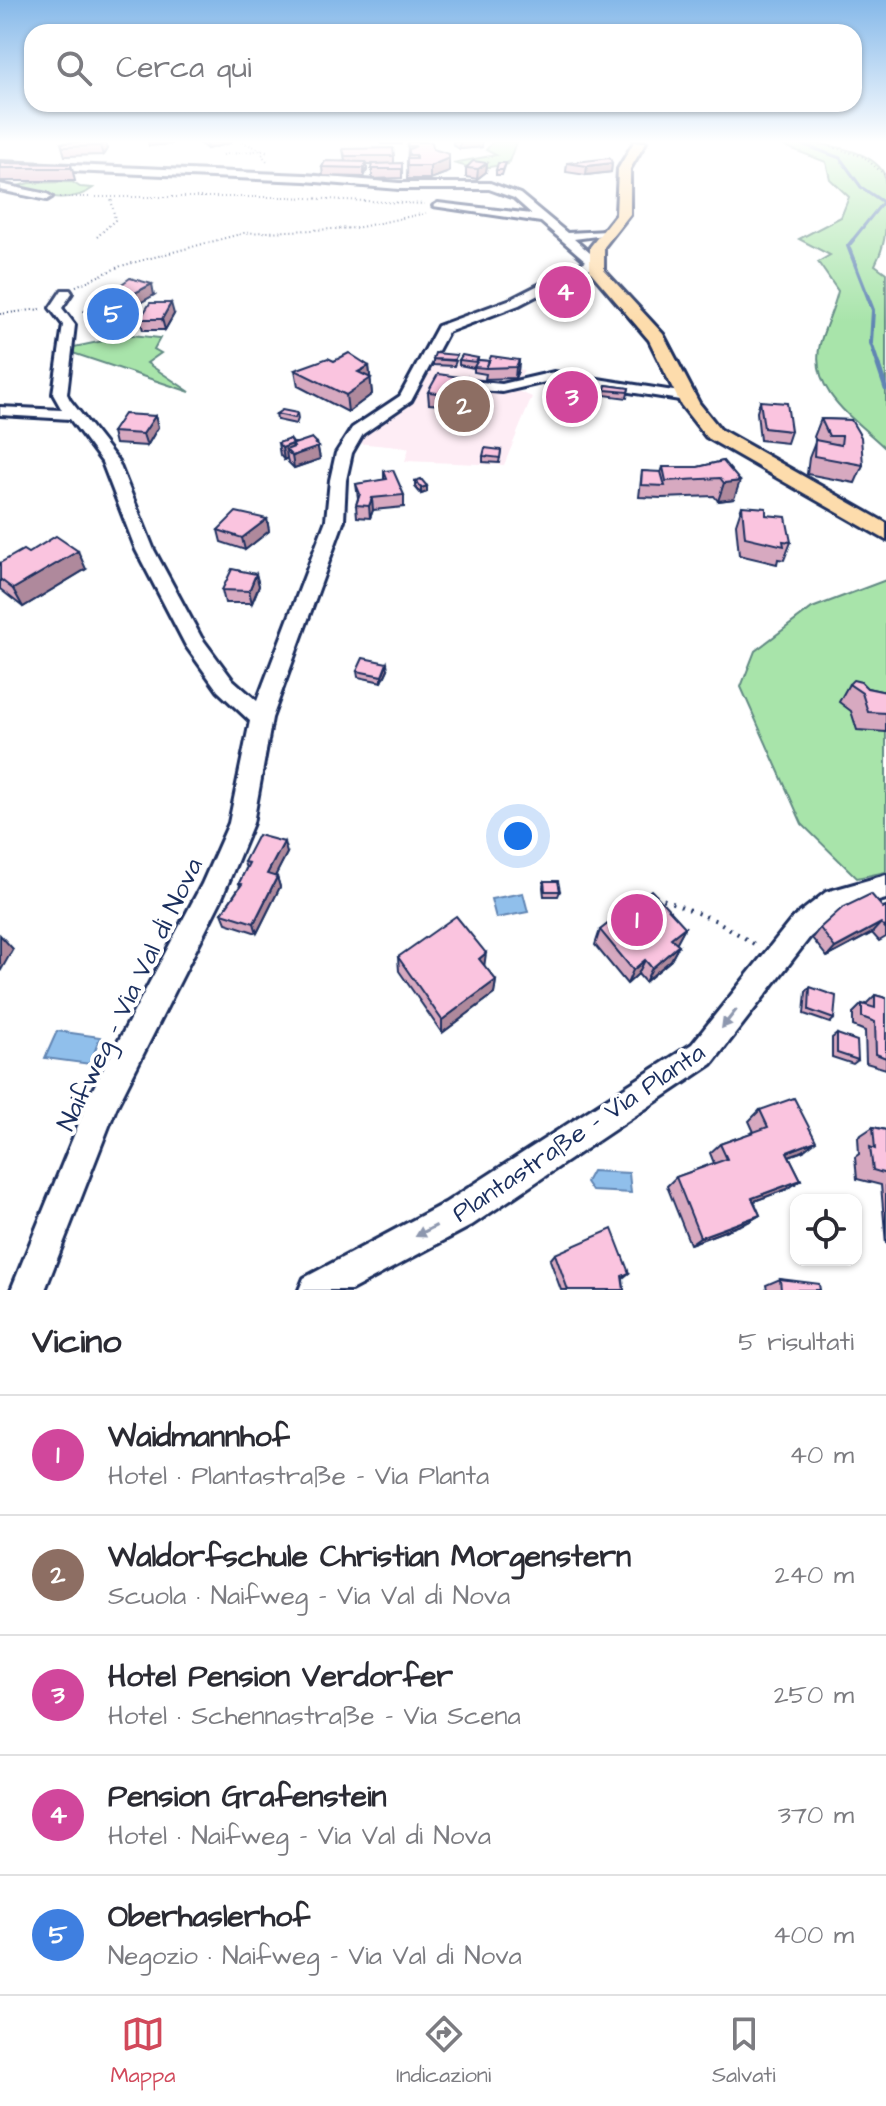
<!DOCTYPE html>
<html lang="it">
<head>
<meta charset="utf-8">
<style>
  :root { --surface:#fff; --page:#f7f7f7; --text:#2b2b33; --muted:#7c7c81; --line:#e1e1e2; --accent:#d1495b }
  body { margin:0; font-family:"Architects Daughter",sans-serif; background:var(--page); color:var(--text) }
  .controls { position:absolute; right:24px; bottom:24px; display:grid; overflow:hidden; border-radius:16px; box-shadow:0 2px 6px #0004 }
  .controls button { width:72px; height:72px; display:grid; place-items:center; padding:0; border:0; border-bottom:2px solid var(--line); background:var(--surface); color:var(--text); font:40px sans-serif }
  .you { position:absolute; left:518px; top:836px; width:28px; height:28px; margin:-20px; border:6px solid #fff; border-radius:50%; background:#1a73e8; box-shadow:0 0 0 12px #1a73e833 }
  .badge { display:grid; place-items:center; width:52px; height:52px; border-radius:50%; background:var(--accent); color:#fff; font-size:26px; font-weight:700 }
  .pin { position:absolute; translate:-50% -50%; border:4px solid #fff; box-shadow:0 2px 8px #0006 }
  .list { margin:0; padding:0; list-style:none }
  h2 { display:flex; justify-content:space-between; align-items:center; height:104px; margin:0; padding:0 32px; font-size:34px }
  h2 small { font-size:26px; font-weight:400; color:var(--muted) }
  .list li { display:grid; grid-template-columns:52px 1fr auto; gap:24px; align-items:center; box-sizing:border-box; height:120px; padding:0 32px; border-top:2px solid var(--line) }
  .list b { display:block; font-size:30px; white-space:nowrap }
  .list p { margin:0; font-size:26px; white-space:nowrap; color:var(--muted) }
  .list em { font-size:26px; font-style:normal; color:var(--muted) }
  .icon { flex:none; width:44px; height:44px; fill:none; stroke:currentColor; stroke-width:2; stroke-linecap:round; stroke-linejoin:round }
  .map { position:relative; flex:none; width:886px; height:1290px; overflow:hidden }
  .search { position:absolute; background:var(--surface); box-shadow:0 2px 6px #0004; left:24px; right:24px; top:24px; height:88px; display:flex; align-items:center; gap:20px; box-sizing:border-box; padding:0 28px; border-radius:24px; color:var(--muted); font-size:30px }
  .sheet { height:704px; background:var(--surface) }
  nav { display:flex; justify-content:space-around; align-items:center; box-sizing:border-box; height:112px; border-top:2px solid var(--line); background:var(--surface); font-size:22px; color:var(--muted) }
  nav a { display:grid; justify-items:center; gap:4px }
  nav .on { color:var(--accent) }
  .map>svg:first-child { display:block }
</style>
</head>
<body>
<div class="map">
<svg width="886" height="1290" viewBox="0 0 886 1290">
  <rect width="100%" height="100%" fill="#fff"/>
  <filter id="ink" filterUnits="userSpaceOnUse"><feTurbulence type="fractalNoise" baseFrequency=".0125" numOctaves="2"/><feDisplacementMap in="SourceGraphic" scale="16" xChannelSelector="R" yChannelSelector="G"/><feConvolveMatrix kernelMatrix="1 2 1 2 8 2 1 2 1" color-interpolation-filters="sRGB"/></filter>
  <g filter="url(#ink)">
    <path fill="#feedf5" d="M 434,356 L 524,370 L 513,389 L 532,397 L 504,465 L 405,461 L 409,448 L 356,443 L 370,426 L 390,414 Z"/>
    <g fill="#a8e4aa" stroke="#628a84" stroke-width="2">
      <path d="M 493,142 L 516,142 L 508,164 L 476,169 L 453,163 L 496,155 L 486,150 Z"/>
      <path d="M 774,142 C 803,142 869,144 884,174 C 886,184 886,200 886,211 C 886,233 885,245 875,265 L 886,273 L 886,449 C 856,420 808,391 820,344 C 825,326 834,309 838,291 L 818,262 L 830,255 L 799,239 L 841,217 L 849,197 L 830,179 L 826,162 Z"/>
      <path d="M 72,182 L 80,187 L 93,188 C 70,206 37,194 10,188 L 29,183 Z"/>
      <path d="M 132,335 L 160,338 L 154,349 L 161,353 L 147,363 L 190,392 L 73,353 L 68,355 L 69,348 Z"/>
      <path d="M 886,580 L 886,872 L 857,878 L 802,824 L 741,687 L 755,651 L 812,608 Z"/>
    </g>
    <g fill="#90bfeb" stroke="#6185b3" stroke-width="2">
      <path d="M 523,893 L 528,912 L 496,918 L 491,899 Z"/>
      <path d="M 57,1031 L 100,1037 L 90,1064 L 45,1058 Z"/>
      <path d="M 592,1171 L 629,1173 L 631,1193 L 592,1191 L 586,1182 Z"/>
    </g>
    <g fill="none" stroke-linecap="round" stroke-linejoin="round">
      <path stroke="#6185b3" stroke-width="3" d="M 796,142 L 840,158 L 861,187 L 883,202 L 851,242"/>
      <path stroke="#6185b3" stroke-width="4" d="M 853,240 L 848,246 L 873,310 L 871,343 L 879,367"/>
      <path stroke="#6185b3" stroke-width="5" d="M 878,365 L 886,389"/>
      <g stroke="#1b2f5e" stroke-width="6">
        <g id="minor">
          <path d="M 0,162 L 305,175 L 399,183 L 490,183 L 520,194 L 567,233 L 607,231 L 612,234 L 574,239 L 598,260 L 598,264 L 519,305 L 448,332 L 411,401 L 363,434 L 352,453 L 346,480 L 344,520 L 272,718 L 253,823 L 221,900 L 116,1108 L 45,1290 L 11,1290 L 93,1089 L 202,884 L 229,823 L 250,721 L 218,691 L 186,646 L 136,550 L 102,462 L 70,419 L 0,415 L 0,407 L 62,410 L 53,394 L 63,325 L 50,308 L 62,290 L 70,290 L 72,293 L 62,308 L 75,325 L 67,394 L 70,400 L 118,461 L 154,550 L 201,637 L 232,679 L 257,701 L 326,520 L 330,480 L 336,453 L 352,428 L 400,396 L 438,326 L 511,299 L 586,261 L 541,222 L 433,206 L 438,203 L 532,214 L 514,198 L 489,189 L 399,189 L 305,181 L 0,168 Z"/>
          <path d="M 0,184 L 47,194 L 52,197 L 47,200 L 0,190 Z"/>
          <path d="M 554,372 L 686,393 L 693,397 L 686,401 L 554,380 L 502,392 L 471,389 L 464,385 L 471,381 L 502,384 Z"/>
          <path d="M 886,875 L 886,899 L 842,911 L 810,937 L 712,1064 L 469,1227 L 351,1290 L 299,1290 L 304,1278 L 445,1203 L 692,1044 L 792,919 L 826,892 Z"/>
        </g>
      </g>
      <g stroke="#1b2f5e" stroke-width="6">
        <path id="major" d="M 634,142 L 646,142 L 630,169 L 630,214 L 604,247 L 604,270 L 663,334 L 699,403 L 720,429 L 886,523 L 886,540 L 706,437 L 681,405 L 649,340 L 590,271 L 590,247 L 616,214 L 618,169 Z"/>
      </g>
      <g stroke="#1b2f5e" stroke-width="2" stroke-dasharray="1 3" stroke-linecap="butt">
        <path d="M 242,142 L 262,150"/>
        <path d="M 816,142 L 864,157 L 886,176"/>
        <path d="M 262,150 L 268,151 L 262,155 L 267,161"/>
        <path d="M 223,155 L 262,150"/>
        <path d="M 60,197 L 288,197 L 424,204"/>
        <path d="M 97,237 L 115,220 L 111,198"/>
        <path d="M 76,286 L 121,266 L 244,233 L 356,228 L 426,213"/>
        <path d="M 0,314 L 41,309"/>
      </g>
      <path stroke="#1b2f5e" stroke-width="4" stroke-dasharray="2 7" stroke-linecap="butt" d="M 655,896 L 717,921 L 759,947"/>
      <use href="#minor" fill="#fff" fill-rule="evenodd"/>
      <use href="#major" fill="#fddcac" fill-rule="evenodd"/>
    </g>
    <g fill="#d7a9c0" stroke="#1b2f5e" stroke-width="2">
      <path d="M 105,142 L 107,149 L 103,155 L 65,156 L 61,143 Z"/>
      <path d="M 198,142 L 230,142 L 230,143 L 207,149 Z"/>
      <rect x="381" y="142" width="20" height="2"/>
      <path d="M 408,142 L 433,149 L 449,172 L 430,179 L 407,179 Z"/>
      <path d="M 453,142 L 482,142 L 482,147 L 460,149 L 453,145 Z"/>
      <path d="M 343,149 L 394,156 L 394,164 L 402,163 L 402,178 L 372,179 L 372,165 L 367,165 L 367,170 L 364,177 L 323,176 L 322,167 L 345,161 Z"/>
      <path d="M 0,163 L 71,164 L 75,181 L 0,181 Z"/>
      <path d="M 487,163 L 486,172 L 477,179 L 466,177 L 466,168 Z"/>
      <path d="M 506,163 L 502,175 L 496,175 L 496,170 Z"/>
      <path d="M 567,163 L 612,163 L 611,172 L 586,175 L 566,172 Z"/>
      <path d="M 588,278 L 584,297 L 559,295 L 560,284 Z"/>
      <path d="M 112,291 L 154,295 L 138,304 L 140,311 L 133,317 L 135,324 L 123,333 L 91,327 L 85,311 L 112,292 Z"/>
      <path d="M 174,314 L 165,330 L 143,330 L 140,319 Z"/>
      <path d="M 478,358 L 478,360 L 489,361 L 519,360 L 518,371 L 515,378 L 485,379 L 486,374 L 474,372 L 474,368 L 459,365 L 459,360 Z"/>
      <path d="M 433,359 L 456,361 L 454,366 L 433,365 Z"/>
      <path d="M 334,361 L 369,366 L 372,394 L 348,412 L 298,386 L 295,370 Z"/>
      <path d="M 467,378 L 467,389 L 463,400 L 456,406 L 429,404 L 428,392 Z"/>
      <path d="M 606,385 L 629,388 L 627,398 L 604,395 Z"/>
      <path d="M 550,386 L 586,389 L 582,402 L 549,398 Z"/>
      <path d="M 760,401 L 791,431 L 787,443 L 760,440 L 757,412 Z"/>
      <path d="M 297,413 L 298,419 L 296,424 L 277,420 L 276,414 Z"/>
      <path d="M 155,416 L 158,427 L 147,446 L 115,444 L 112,432 Z"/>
      <path d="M 821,419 L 851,420 L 863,465 L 855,483 L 807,474 L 809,458 L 816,440 L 814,437 Z"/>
      <path d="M 278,443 L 317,443 L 320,459 L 294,468 L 288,462 L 287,458 L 284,460 L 280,455 Z"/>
      <path d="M 501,450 L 499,463 L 483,462 L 483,456 Z"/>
      <path d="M 723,461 L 734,499 L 718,501 L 714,496 L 662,498 L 639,497 L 642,471 L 661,473 L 663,467 L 698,467 Z"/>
      <path d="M 384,471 L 404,495 L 404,507 L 373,510 L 370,518 L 357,517 L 356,505 L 358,498 L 356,484 L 384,480 Z"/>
      <path d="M 415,481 L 427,486 L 427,492 L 421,494 L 415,487 Z"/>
      <path d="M 742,506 L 766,515 L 791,542 L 784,560 L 778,559 L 777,564 L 739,555 L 736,524 Z"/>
      <path d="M 267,519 L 269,531 L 245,550 L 221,542 L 218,530 Z"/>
      <path d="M 28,553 L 86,569 L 23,607 L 0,589 L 0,563 Z"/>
      <path d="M 256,574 L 259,586 L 252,603 L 225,603 L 222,590 Z"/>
      <path d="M 388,669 L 382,682 L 358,677 L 357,671 Z"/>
      <path d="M 849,684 L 886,692 L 886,732 L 857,730 L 851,711 L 839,702 Z"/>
      <path d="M 287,853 L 275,876 L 277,877 L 280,887 L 257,933 L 226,923 L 222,913 L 240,886 L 239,883 L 246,869 L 244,862 Z"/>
      <path d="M 544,881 L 560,891 L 558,896 L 544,896 L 543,887 Z"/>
      <path d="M 886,906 L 886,937 L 879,941 L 872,933 L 827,957 L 812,938 L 820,928 Z"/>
      <path d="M 685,927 L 676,943 L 679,945 L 671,960 L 645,982 L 638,974 L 627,984 L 595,945 L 600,930 Z"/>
      <path d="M 398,957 L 484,966 L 496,980 L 494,994 L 442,1033 L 399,971 Z"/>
      <path d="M 810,987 L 834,1019 L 830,1023 L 804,1014 L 806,992 Z"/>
      <path d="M 875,995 L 886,998 L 886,1069 L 866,1063 L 865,1031 L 853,1026 L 853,1013 L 862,1004 L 865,1005 Z"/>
      <path d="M 837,1034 L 858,1060 L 853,1064 L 832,1057 L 832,1038 Z"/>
      <path d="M 760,1110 L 803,1151 L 789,1156 L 801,1180 L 787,1189 L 754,1201 L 760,1215 L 748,1222 L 690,1244 L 667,1186 L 676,1177 L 714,1163 L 710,1153 L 720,1144 L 754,1132 L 749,1121 Z"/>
      <path d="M 873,1127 L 886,1130 L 886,1244 L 881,1185 L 857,1179 L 855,1157 L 859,1154 L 858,1137 Z"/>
      <path d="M 555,1254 L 629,1273 L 623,1278 L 624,1290 L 561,1290 L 550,1260 Z"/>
      <path d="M 780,1279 L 820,1290 L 767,1290 L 766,1285 Z"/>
    </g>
    <g fill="#af899c" stroke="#1b2f5e" stroke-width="2">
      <path d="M 104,142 L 105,142 L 107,149 L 103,155 L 100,146 Z"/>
      <path d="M 148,142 L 171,142 L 171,144 L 149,146 Z"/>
      <path d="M 206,142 L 230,142 L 230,143 L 207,149 Z"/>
      <path d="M 460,142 L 482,142 L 482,147 L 460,149 Z"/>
      <path d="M 449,158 L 449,172 L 430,179 L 430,166 Z"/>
      <path d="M 366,162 L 367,170 L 364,177 L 364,168 Z"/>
      <path d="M 487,163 L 486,172 L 477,179 L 478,169 Z"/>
      <path d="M 612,163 L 611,172 L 586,175 L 587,166 Z"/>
      <path d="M 152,284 L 154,295 L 138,304 L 140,311 L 133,317 L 135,324 L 123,333 L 118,317 L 122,306 L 129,296 Z"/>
      <path d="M 171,303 L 174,314 L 165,330 L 162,319 Z"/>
      <path d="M 519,360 L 518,371 L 515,378 L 516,367 Z"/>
      <path d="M 369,366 L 372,394 L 348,412 L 346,395 L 358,372 Z"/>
      <path d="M 467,378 L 467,389 L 463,400 L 456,406 L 456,395 Z"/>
      <path d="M 155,416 L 158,427 L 147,446 L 143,434 Z"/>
      <path d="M 317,443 L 320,459 L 294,468 L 292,456 L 286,450 L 287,458 L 284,460 L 282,448 L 292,444 L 294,456 Z"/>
      <path d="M 740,481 L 734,499 L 718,501 L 724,483 Z"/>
      <path d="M 427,486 L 427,492 L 421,494 L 421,488 Z"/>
      <path d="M 372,498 L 373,510 L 370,518 L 369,506 Z"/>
      <path d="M 267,519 L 269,531 L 245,550 L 242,538 Z"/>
      <path d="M 78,551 L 86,569 L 23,607 L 13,589 Z"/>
      <path d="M 256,574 L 259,586 L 252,603 L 249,591 Z"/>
      <path d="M 387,663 L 388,669 L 382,682 L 382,676 Z"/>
      <path d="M 284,842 L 287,853 L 271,884 L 267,874 Z"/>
      <path d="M 277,877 L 280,887 L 257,933 L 254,923 Z"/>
      <path d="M 881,923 L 872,933 L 827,957 L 835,948 Z"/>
      <path d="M 685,927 L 677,942 L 664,952 L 671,938 Z"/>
      <path d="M 0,935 L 13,949 L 0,972 Z"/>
      <path d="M 679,945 L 671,960 L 645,982 L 652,968 Z"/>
      <path d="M 486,953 L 484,968 L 479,959 Z"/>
      <path d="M 645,960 L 638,974 L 627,984 L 633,970 Z"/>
      <path d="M 496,980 L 494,994 L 442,1033 L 442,1020 Z"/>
      <path d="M 816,1141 L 803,1151 L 774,1161 L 787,1152 Z"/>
      <path d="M 801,1180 L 787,1189 L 741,1206 L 752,1198 Z"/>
      <path d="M 760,1215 L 748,1222 L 690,1244 L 700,1237 Z"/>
    </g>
    <g fill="#fac4df" stroke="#1b2f5e" stroke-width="2">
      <path d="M 85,142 L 104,142 L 100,146 L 63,147 L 61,143 Z"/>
      <path d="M 408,142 L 432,142 L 433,149 L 449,154 L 449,158 L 430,166 L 407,166 L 407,158 L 416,158 L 416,155 L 409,155 L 409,149 L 416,146 L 407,146 Z"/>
      <path d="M 393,148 L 394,156 L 345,156 L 343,149 Z"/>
      <path d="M 610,158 L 612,163 L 587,166 L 567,163 Z"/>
      <path d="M 325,161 L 366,162 L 364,168 L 322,167 Z"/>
      <path d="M 473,161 L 487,163 L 478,169 L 466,168 Z"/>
      <path d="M 0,163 L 71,164 L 71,168 L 0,168 Z"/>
      <path d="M 402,163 L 402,169 L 371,169 L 372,164 Z"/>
      <path d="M 498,163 L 506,163 L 503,170 L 496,170 Z"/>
      <path d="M 565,275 L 588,278 L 585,286 L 560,284 Z"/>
      <path d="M 130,278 L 152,284 L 133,294 L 112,291 Z"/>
      <path d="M 114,291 L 136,295 L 122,306 L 130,308 L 118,317 L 85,311 Z"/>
      <path d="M 150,303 L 171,303 L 162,319 L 140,319 Z"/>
      <path d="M 349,353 L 369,366 L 358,372 L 371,378 L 346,395 L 295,370 L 328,358 L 334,361 Z"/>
      <path d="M 435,353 L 457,355 L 454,360 L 433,359 Z"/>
      <path d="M 462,355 L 478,358 L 476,362 L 459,360 Z"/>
      <path d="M 491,356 L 519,360 L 516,367 L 486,368 Z"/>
      <path d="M 478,360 L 489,361 L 486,368 L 474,367 Z"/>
      <path d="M 555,372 L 587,378 L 584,391 L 550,386 Z"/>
      <path d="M 438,374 L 467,378 L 464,388 L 456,395 L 428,392 Z"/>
      <path d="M 606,385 L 629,388 L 628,392 L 605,390 Z"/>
      <path d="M 760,401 L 787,403 L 791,431 L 764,428 Z"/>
      <path d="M 282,410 L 297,413 L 295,418 L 276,414 Z"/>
      <path d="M 124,414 L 155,416 L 143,434 L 112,432 Z"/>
      <path d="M 821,419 L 851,420 L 861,437 L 863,465 L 814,456 L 815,440 L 841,445 L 842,436 L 829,436 Z"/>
      <path d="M 312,438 L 317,443 L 315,444 L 319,447 L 292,456 L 286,450 L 294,447 L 292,444 L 282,448 L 278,443 L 290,439 L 294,444 Z"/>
      <path d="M 485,448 L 501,450 L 500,458 L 483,456 Z"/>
      <path d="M 723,461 L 740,481 L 724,483 L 720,478 L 666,481 L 663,467 L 698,467 Z"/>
      <path d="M 393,470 L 404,495 L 372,498 L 369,506 L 356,505 L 360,494 L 356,484 L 387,479 L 384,471 Z"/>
      <path d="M 642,471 L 661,472 L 665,486 L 641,485 Z"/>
      <path d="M 421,479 L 427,486 L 421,488 L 415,481 Z"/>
      <path d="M 742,506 L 766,508 L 766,515 L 786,517 L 791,542 L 783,541 L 784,546 L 745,537 Z"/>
      <path d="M 236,512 L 267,519 L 242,538 L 218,530 Z"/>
      <path d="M 56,536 L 78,551 L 13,589 L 0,579 L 0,563 L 23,550 L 28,553 Z"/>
      <path d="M 232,569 L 256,574 L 249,591 L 222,590 Z"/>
      <path d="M 363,658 L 387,663 L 382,676 L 357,671 Z"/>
      <path d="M 853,680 L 861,682 L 867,688 L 886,692 L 886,713 L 868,712 L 862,693 L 849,684 Z"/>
      <path d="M 258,835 L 284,842 L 267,874 L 277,877 L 254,923 L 222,913 L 242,884 L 239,883 L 249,863 L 244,862 Z"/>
      <path d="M 544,881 L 558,881 L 560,891 L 545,891 Z"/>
      <path d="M 651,890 L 685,927 L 671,938 L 679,945 L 652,968 L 645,960 L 633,970 L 600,930 Z"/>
      <path d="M 871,894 L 883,908 L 886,906 L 886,929 L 881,923 L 835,948 L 820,928 L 842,908 Z"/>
      <path d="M 456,916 L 486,953 L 479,959 L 496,980 L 442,1020 L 398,957 Z"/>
      <path d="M 810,987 L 836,996 L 834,1019 L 809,1010 Z"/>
      <path d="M 875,995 L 886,998 L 886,1058 L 876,1054 L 875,1022 L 862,1017 L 862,1004 L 875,1008 Z"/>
      <path d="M 837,1034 L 857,1041 L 858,1060 L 837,1053 Z"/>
      <path d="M 794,1098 L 816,1141 L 787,1152 L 801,1180 L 752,1198 L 760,1215 L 700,1237 L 676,1177 L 727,1159 L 720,1144 L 768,1127 L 760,1110 Z"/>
      <path d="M 873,1127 L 886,1130 L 886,1174 L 873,1170 L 870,1147 L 875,1149 Z"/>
      <path d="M 612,1229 L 629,1273 L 622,1276 L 624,1290 L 568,1290 L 555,1254 Z"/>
      <path d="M 780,1279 L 819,1284 L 820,1290 L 781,1290 Z"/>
    </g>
    <defs><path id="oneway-solid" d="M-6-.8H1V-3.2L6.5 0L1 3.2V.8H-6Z" transform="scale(2)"/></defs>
    <g fill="#8d97ae">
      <use href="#oneway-solid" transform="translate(729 1019) rotate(128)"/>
      <use href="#oneway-solid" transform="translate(426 1231) rotate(152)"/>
    </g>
  </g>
  <linearGradient id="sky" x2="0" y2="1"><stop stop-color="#85b8e9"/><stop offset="0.44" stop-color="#fff"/><stop offset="1" stop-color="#fff" stop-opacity="0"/></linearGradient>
  <rect width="886" height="322" fill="url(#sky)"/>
  <g text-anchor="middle" stroke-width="8" stroke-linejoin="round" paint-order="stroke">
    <g font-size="26" fill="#1b2f5e" stroke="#fff">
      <text transform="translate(129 994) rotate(-64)" y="9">Naifweg - Via Val di Nova</text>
      <text transform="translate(578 1132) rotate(-34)" y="9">Plantastraße - Via Planta</text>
    </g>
  </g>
</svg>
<div class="controls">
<button><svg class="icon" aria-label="locate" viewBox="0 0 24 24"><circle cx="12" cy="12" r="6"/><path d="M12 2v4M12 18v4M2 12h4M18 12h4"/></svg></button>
</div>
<div class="you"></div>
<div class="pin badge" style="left:637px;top:920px;background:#d1479c">1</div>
<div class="pin badge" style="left:464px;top:406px;background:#8d6e63">2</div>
<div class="pin badge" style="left:572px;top:397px;background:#d1479c">3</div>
<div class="pin badge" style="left:565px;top:292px;background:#d1479c">4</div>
<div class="pin badge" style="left:113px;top:314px;background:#3f7fe0">5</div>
<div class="search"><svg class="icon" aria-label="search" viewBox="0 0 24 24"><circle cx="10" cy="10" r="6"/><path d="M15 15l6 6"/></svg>Cerca qui</div>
</div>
<section class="sheet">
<h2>Vicino<small>5 risultati</small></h2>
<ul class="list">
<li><span class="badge" style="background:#d1479c">1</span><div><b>Waidmannhof</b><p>Hotel · Plantastraße - Via Planta</p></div><em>40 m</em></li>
<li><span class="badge" style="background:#8d6e63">2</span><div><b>Waldorfschule Christian Morgenstern</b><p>Scuola · Naifweg - Via Val di Nova</p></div><em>240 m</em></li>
<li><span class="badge" style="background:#d1479c">3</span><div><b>Hotel Pension Verdorfer</b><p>Hotel · Schennastraße - Via Scena</p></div><em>250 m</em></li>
<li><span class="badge" style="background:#d1479c">4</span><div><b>Pension Grafenstein</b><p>Hotel · Naifweg - Via Val di Nova</p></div><em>370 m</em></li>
<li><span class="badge" style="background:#3f7fe0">5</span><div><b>Oberhaslerhof</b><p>Negozio · Naifweg - Via Val di Nova</p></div><em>400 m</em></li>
</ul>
</section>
<nav>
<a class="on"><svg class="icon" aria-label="map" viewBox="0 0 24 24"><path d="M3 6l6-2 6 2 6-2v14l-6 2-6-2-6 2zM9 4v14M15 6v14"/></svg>Mappa</a>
<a><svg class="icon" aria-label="directions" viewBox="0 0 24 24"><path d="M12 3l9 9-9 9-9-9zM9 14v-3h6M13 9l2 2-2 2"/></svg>Indicazioni</a>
<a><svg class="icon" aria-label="saved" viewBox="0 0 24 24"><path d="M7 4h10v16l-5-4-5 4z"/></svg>Salvati</a>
</nav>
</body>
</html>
